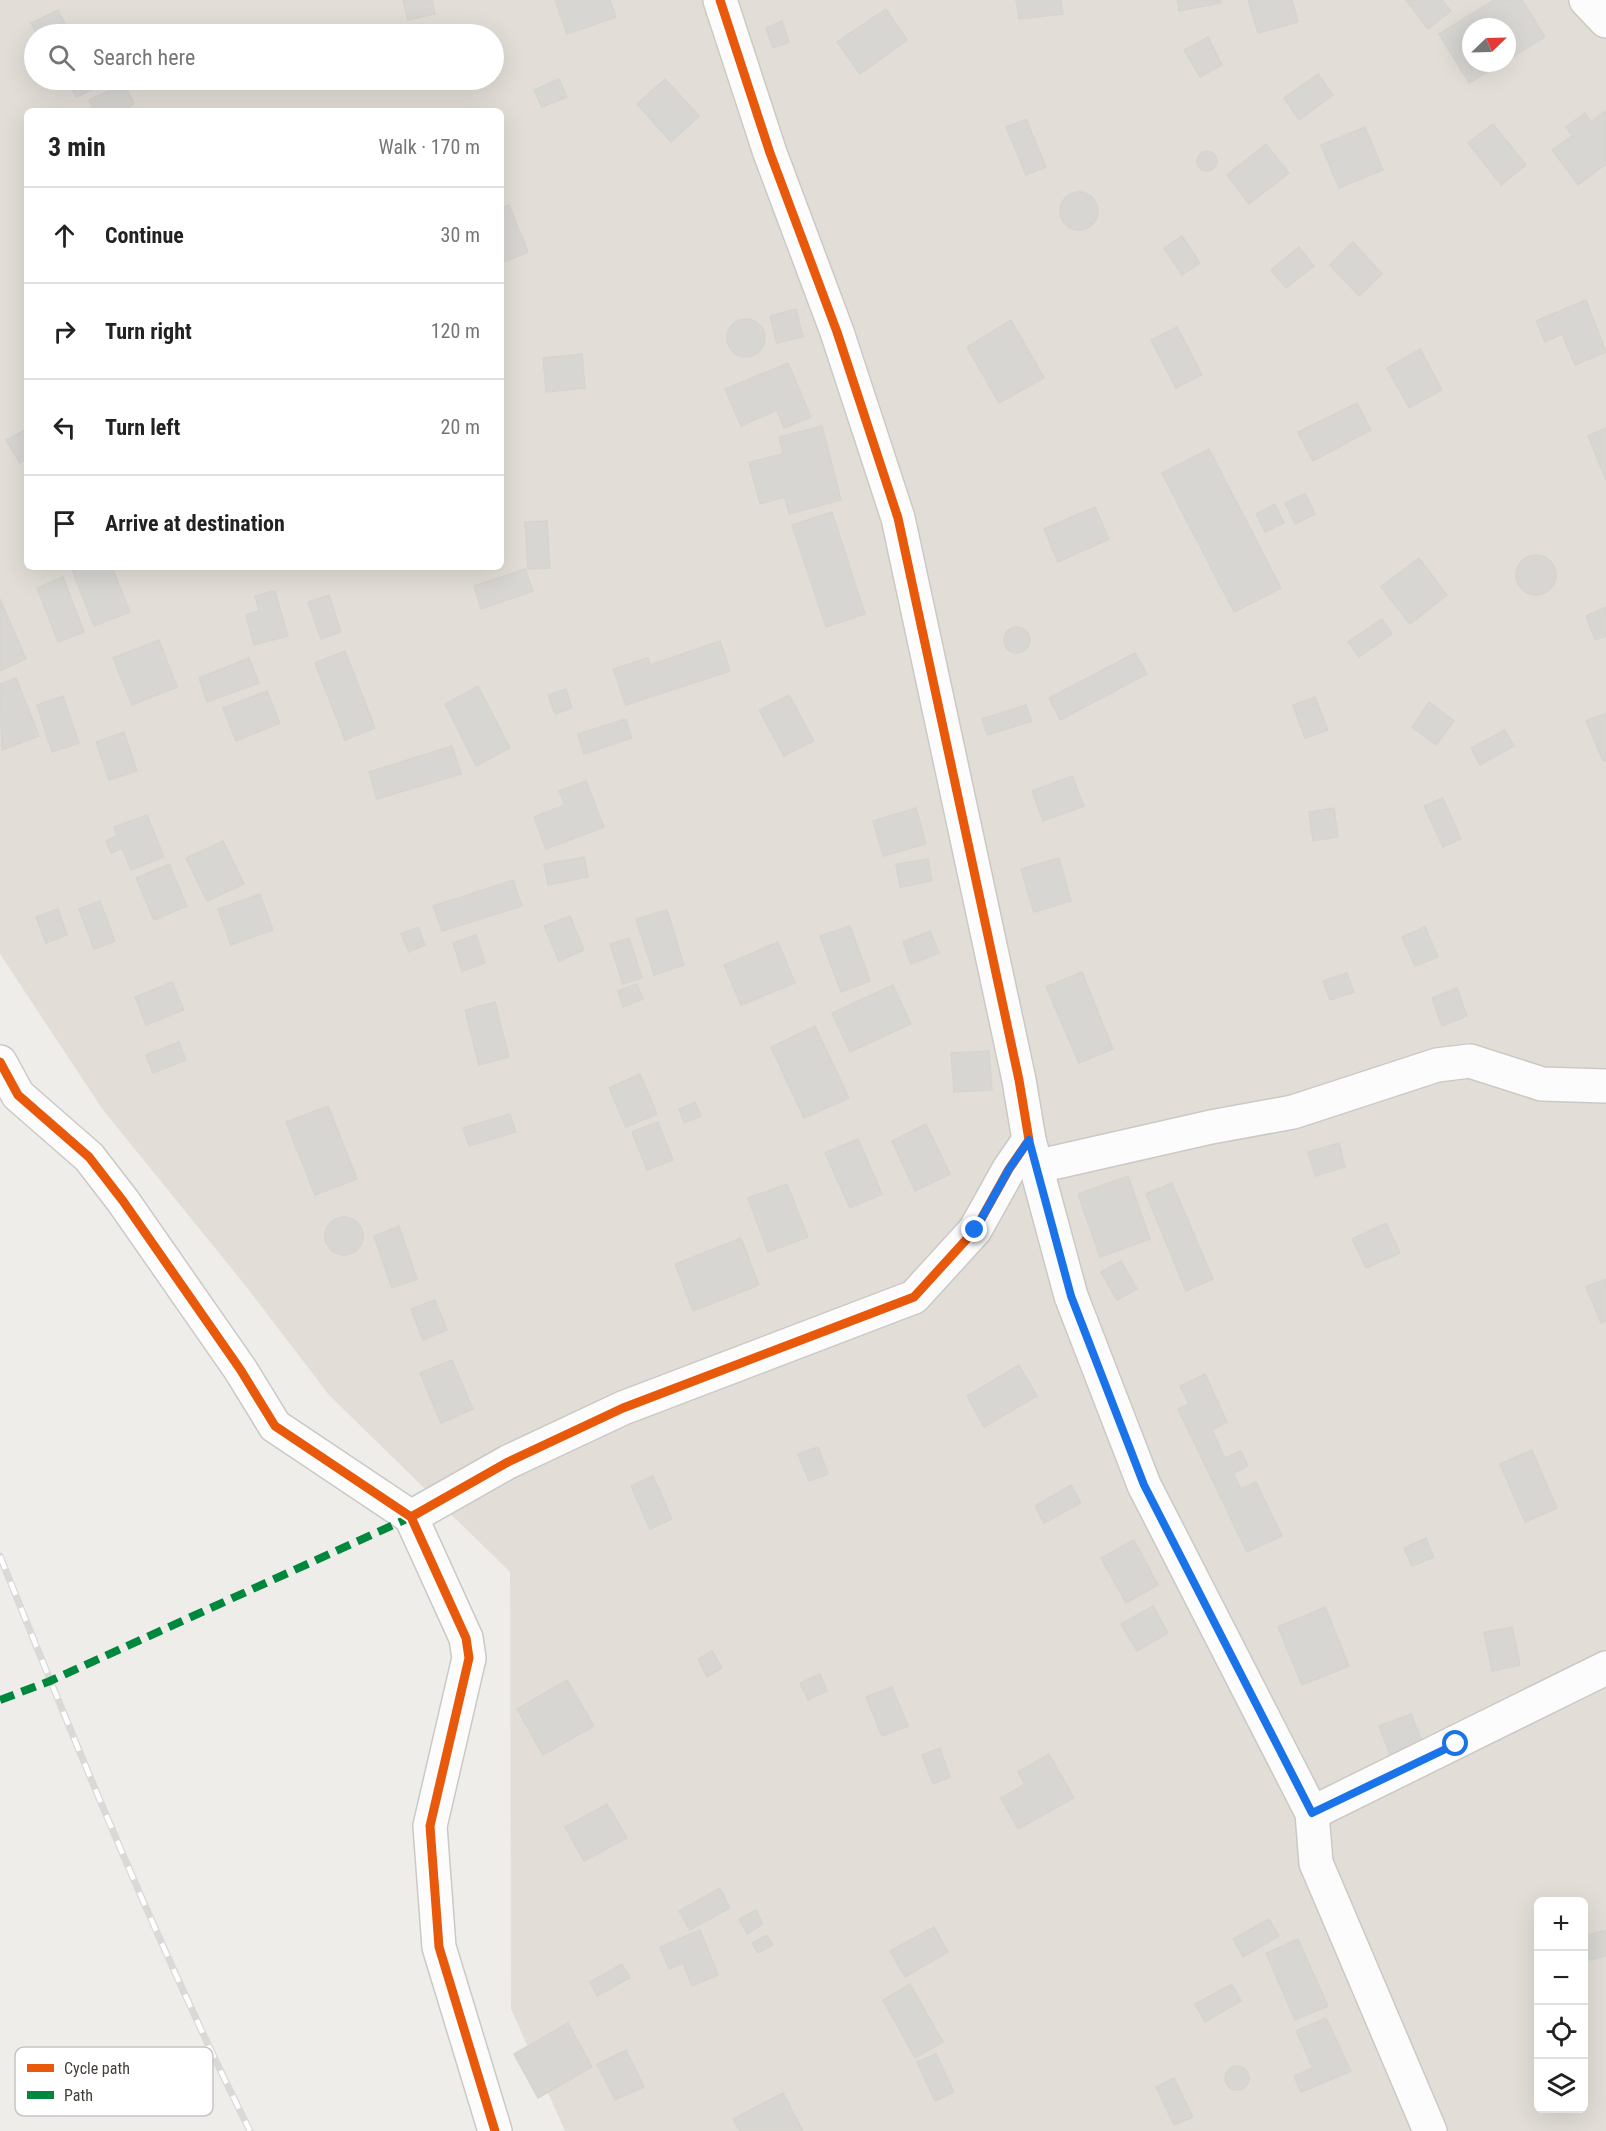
<!DOCTYPE html>
<html lang="en">
<head>
<meta charset="utf-8">
<style>
  :root { --surface:#fff; --page:#f2f2f2; --text:#222; --muted:#767676; --line:#e0e0e0 }
  body { margin:0; font-family:"Roboto Condensed",sans-serif; background:var(--page); color:var(--text) }
  .controls { position:absolute; right:18px; bottom:18px; display:grid; overflow:hidden; border-radius:9px; box-shadow:0 6px 24px #0002 }
  .controls button { width:54px; height:54px; display:grid; place-items:center; padding:0; border:0; border-bottom:2px solid var(--line); background:var(--surface); color:var(--text); font:30px sans-serif }
  .compass { position:absolute; left:1462px; top:18px; width:54px; height:54px; border-radius:50%; background:var(--surface); box-shadow:0 6px 24px #0002; rotate:67deg }
  .stop { position:absolute; width:18px; height:18px; margin:-14px; border:4px solid #1a73e8; border-radius:50%; background:#fff }
  .stop.end { background:#1a73e8; border-color:#fff; box-shadow:0 2px 6px #0008 }
  .list { margin:0; padding:0; list-style:none }
  h2 { display:flex; justify-content:space-between; align-items:center; height:78px; margin:0; padding:0 24px; font-size:26px }
  h2 small { font-size:20px; font-weight:400; color:var(--muted) }
  .list li { display:grid; grid-template-columns:39px 1fr auto; gap:18px; align-items:center; box-sizing:border-box; height:96px; padding:0 24px; border-top:2px solid var(--line) }
  .list b { display:block; font-size:22px; white-space:nowrap }
  .list em { font-size:20px; font-style:normal; color:var(--muted) }
  .icon { flex:none; width:33px; height:33px; fill:none; stroke:currentColor; stroke-width:2; stroke-linecap:round; stroke-linejoin:round }
  .map { position:relative; flex:none; width:1606px; height:2131px; overflow:hidden }
  .search { position:absolute; background:var(--surface); box-shadow:0 6px 24px #0002; left:24px; top:24px; width:480px; height:66px; display:flex; align-items:center; gap:15px; box-sizing:border-box; padding:0 21px; border-radius:33px; color:var(--muted); font-size:22px }
  .panel { position:absolute; background:var(--surface); box-shadow:0 6px 24px #0002; left:24px; top:108px; width:480px; height:462px; border-radius:9px }
  .map>svg:first-child { display:block }
</style>
</head>
<body>
<div class="map">
<svg width="1606" height="2131" viewBox="0 0 1606 2131">
  <rect width="100%" height="100%" fill="#eeede9"/>
  <path fill="#e2ded7" fill-rule="evenodd" d="M 0,0 L 1606,0 L 1606,2131 L 565,2131 L 511,2009 L 510,1572 L 329,1395 L 245,1285 L 103,1110 L 0,954 ZM 1471,27 L 1507,27 L 1507,63 L 1471,63 ZM 34,34 L 494,34 L 494,80 L 34,80 ZM 27,111 L 501,111 L 501,567 L 27,567 ZM 1538,1902 L 1584,1902 L 1584,2108 L 1538,2108 Z"/>
  <g fill="#d8d6d2" stroke="#d6d4cf" stroke-width="1.5">
    <path d="M 403,0 L 432,0 L 435,14 L 408,20 Z"/>
    <path d="M 555,0 L 610,0 L 616,17 L 567,34 Z"/>
    <path d="M 1016,0 L 1061,0 L 1063,14 L 1019,19 Z"/>
    <path d="M 1177,0 L 1221,0 L 1221,3 L 1179,11 Z"/>
    <path d="M 1248,0 L 1292,0 L 1298,22 L 1258,33 Z"/>
    <path d="M 1406,0 L 1442,0 L 1451,11 L 1428,29 Z"/>
    <path d="M 1494,0 L 1522,0 L 1545,37 L 1507,60 L 1507,27 L 1471,27 L 1471,63 L 1502,63 L 1469,83 L 1439,34 Z"/>
    <path d="M 886,9 L 907,40 L 860,74 L 837,42 Z"/>
    <path d="M 58,10 L 70,34 L 37,34 L 31,23 Z"/>
    <path d="M 782,21 L 789,42 L 773,48 L 766,28 Z"/>
    <path d="M 1208,37 L 1222,65 L 1200,77 L 1184,50 Z"/>
    <path d="M 1318,74 L 1333,95 L 1299,120 L 1284,98 Z"/>
    <path d="M 559,79 L 567,97 L 542,107 L 534,90 Z"/>
    <path d="M 665,79 L 699,116 L 671,142 L 637,104 Z"/>
    <path d="M 82,80 L 114,80 L 76,97 L 70,85 Z"/>
    <path d="M 124,83 L 134,104 L 120,111 L 94,111 L 89,100 Z"/>
    <path d="M 1605,111 L 1606,164 L 1578,185 L 1552,150 L 1572,136 L 1566,127 L 1585,113 L 1591,122 Z"/>
    <path d="M 1026,119 L 1046,167 L 1026,175 L 1006,127 Z"/>
    <path d="M 1493,124 L 1526,165 L 1501,185 L 1468,143 Z"/>
    <path d="M 1365,127 L 1383,170 L 1339,188 L 1321,145 Z"/>
    <path d="M 1266,144 L 1289,173 L 1249,204 L 1227,175 Z"/>
    <circle cx="1207" cy="161" r="10"/>
    <circle cx="1079" cy="211" r="19"/>
    <path d="M 509,205 L 528,252 L 501,263 L 501,208 Z"/>
    <path d="M 1182,236 L 1200,263 L 1182,275 L 1164,248 Z"/>
    <path d="M 1353,242 L 1382,274 L 1359,296 L 1330,265 Z"/>
    <path d="M 1299,247 L 1314,266 L 1286,288 L 1271,270 Z"/>
    <path d="M 1586,300 L 1606,352 L 1575,365 L 1562,334 L 1545,342 L 1536,321 Z"/>
    <path d="M 796,309 L 803,337 L 777,343 L 770,316 Z"/>
    <circle cx="746" cy="338" r="19"/>
    <path d="M 1011,320 L 1044,378 L 999,403 L 967,347 Z"/>
    <path d="M 1177,327 L 1202,375 L 1176,388 L 1151,340 Z"/>
    <path d="M 1420,349 L 1442,390 L 1409,408 L 1387,368 Z"/>
    <path d="M 582,354 L 585,388 L 546,392 L 543,358 Z"/>
    <path d="M 788,363 L 811,417 L 784,428 L 777,410 L 741,426 L 725,389 Z"/>
    <path d="M 1357,403 L 1371,430 L 1313,461 L 1298,432 Z"/>
    <path d="M 822,426 L 841,500 L 789,514 L 785,497 L 760,504 L 749,462 L 783,454 L 779,437 Z"/>
    <path d="M 1606,428 L 1606,480 L 1588,436 Z"/>
    <path d="M 27,429 L 27,459 L 20,463 L 6,440 Z"/>
    <path d="M 1209,449 L 1281,588 L 1234,612 L 1162,473 Z"/>
    <path d="M 1305,494 L 1315,514 L 1295,524 L 1285,503 Z"/>
    <path d="M 1275,504 L 1284,523 L 1265,532 L 1256,514 Z"/>
    <path d="M 1095,507 L 1109,539 L 1058,562 L 1044,529 Z"/>
    <path d="M 832,512 L 865,614 L 826,627 L 792,525 Z"/>
    <path d="M 547,521 L 550,568 L 528,569 L 525,522 Z"/>
    <circle cx="1536" cy="575" r="20"/>
    <path d="M 1419,558 L 1447,595 L 1410,624 L 1381,587 Z"/>
    <path d="M 71,567 L 112,567 L 130,612 L 94,626 Z"/>
    <path d="M 525,569 L 533,591 L 481,609 L 474,586 Z"/>
    <path d="M 63,577 L 84,632 L 58,642 L 37,588 Z"/>
    <path d="M 275,591 L 288,636 L 254,645 L 246,615 L 259,611 L 255,596 Z"/>
    <path d="M 329,595 L 341,632 L 321,639 L 308,602 Z"/>
    <path d="M 0,599 L 26,659 L 0,671 Z"/>
    <path d="M 1606,607 L 1606,636 L 1595,640 L 1586,616 Z"/>
    <path d="M 1382,619 L 1392,634 L 1359,657 L 1348,642 Z"/>
    <circle cx="1017" cy="640" r="13"/>
    <path d="M 159,640 L 177,687 L 132,705 L 113,658 Z"/>
    <path d="M 720,641 L 730,671 L 626,705 L 613,669 L 648,658 L 650,665 Z"/>
    <path d="M 345,651 L 375,728 L 345,740 L 315,663 Z"/>
    <path d="M 1135,653 L 1147,674 L 1060,720 L 1049,698 Z"/>
    <path d="M 249,658 L 259,683 L 207,702 L 199,678 Z"/>
    <path d="M 16,678 L 39,736 L 2,750 L 0,684 Z"/>
    <path d="M 478,686 L 510,748 L 476,766 L 445,704 Z"/>
    <path d="M 566,689 L 572,708 L 555,714 L 548,695 Z"/>
    <path d="M 267,691 L 280,723 L 236,741 L 223,708 Z"/>
    <path d="M 789,695 L 814,741 L 784,756 L 759,710 Z"/>
    <path d="M 63,696 L 79,743 L 52,752 L 37,705 Z"/>
    <path d="M 1315,697 L 1328,730 L 1305,738 L 1293,705 Z"/>
    <path d="M 1429,702 L 1454,721 L 1436,745 L 1412,727 Z"/>
    <path d="M 1026,705 L 1032,721 L 987,735 L 982,719 Z"/>
    <path d="M 1606,713 L 1606,760 L 1603,761 L 1586,721 Z"/>
    <path d="M 626,719 L 632,738 L 584,754 L 578,734 Z"/>
    <path d="M 1505,730 L 1514,746 L 1480,765 L 1471,748 Z"/>
    <path d="M 124,732 L 137,771 L 109,780 L 96,742 Z"/>
    <path d="M 452,746 L 461,774 L 377,799 L 369,772 Z"/>
    <path d="M 1072,776 L 1084,806 L 1043,821 L 1032,791 Z"/>
    <path d="M 586,781 L 604,827 L 546,849 L 534,817 L 565,805 L 559,791 Z"/>
    <path d="M 1443,798 L 1461,839 L 1443,847 L 1424,806 Z"/>
    <path d="M 916,808 L 926,844 L 883,856 L 873,821 Z"/>
    <path d="M 1334,808 L 1338,837 L 1313,841 L 1309,812 Z"/>
    <path d="M 147,815 L 164,857 L 131,870 L 122,848 L 111,853 L 106,841 L 117,836 L 114,827 Z"/>
    <path d="M 223,841 L 244,884 L 207,901 L 186,858 Z"/>
    <path d="M 584,857 L 588,877 L 548,885 L 544,864 Z"/>
    <path d="M 1059,858 L 1071,901 L 1034,912 L 1021,869 Z"/>
    <path d="M 928,859 L 932,881 L 900,887 L 896,864 Z"/>
    <path d="M 169,864 L 187,906 L 154,920 L 136,878 Z"/>
    <path d="M 513,880 L 522,906 L 442,931 L 433,906 Z"/>
    <path d="M 260,894 L 273,930 L 231,945 L 218,909 Z"/>
    <path d="M 100,901 L 115,941 L 94,949 L 79,909 Z"/>
    <path d="M 58,909 L 67,935 L 46,943 L 36,917 Z"/>
    <path d="M 667,910 L 684,965 L 654,975 L 636,919 Z"/>
    <path d="M 570,916 L 584,950 L 559,961 L 544,926 Z"/>
    <path d="M 850,926 L 870,981 L 841,992 L 820,936 Z"/>
    <path d="M 418,927 L 425,945 L 409,952 L 401,934 Z"/>
    <path d="M 1425,927 L 1438,957 L 1415,966 L 1402,937 Z"/>
    <path d="M 930,931 L 939,953 L 911,964 L 903,942 Z"/>
    <path d="M 476,935 L 485,963 L 462,971 L 453,943 Z"/>
    <path d="M 629,938 L 642,978 L 623,984 L 610,944 Z"/>
    <path d="M 778,942 L 795,983 L 741,1005 L 724,965 Z"/>
    <path d="M 1082,972 L 1113,1049 L 1079,1063 L 1046,987 Z"/>
    <path d="M 1347,973 L 1354,992 L 1330,1000 L 1323,981 Z"/>
    <path d="M 172,982 L 184,1010 L 146,1025 L 135,997 Z"/>
    <path d="M 637,984 L 643,999 L 623,1007 L 618,991 Z"/>
    <path d="M 893,985 L 911,1024 L 850,1052 L 832,1013 Z"/>
    <path d="M 1457,988 L 1467,1016 L 1442,1026 L 1432,998 Z"/>
    <path d="M 495,1002 L 509,1057 L 479,1065 L 465,1010 Z"/>
    <path d="M 815,1026 L 849,1098 L 804,1118 L 771,1047 Z"/>
    <path d="M 179,1042 L 186,1060 L 153,1073 L 146,1055 Z"/>
    <path d="M 989,1051 L 992,1090 L 954,1092 L 951,1053 Z"/>
    <path d="M 640,1074 L 657,1114 L 626,1127 L 609,1088 Z"/>
    <path d="M 695,1102 L 701,1116 L 684,1123 L 679,1109 Z"/>
    <path d="M 328,1106 L 357,1179 L 315,1195 L 286,1122 Z"/>
    <path d="M 510,1114 L 516,1132 L 469,1146 L 463,1128 Z"/>
    <path d="M 658,1122 L 673,1160 L 647,1170 L 632,1132 Z"/>
    <path d="M 926,1124 L 950,1174 L 915,1191 L 892,1141 Z"/>
    <path d="M 858,1139 L 882,1194 L 850,1208 L 825,1153 Z"/>
    <path d="M 1339,1143 L 1345,1167 L 1315,1176 L 1308,1152 Z"/>
    <path d="M 1128,1176 L 1150,1239 L 1100,1257 L 1078,1194 Z"/>
    <path d="M 1172,1183 L 1213,1279 L 1186,1291 L 1146,1194 Z"/>
    <path d="M 787,1184 L 808,1237 L 768,1252 L 748,1198 Z"/>
    <circle cx="344" cy="1236" r="19"/>
    <path d="M 1386,1223 L 1400,1253 L 1366,1268 L 1352,1239 Z"/>
    <path d="M 399,1226 L 417,1279 L 392,1288 L 374,1236 Z"/>
    <path d="M 741,1238 L 759,1285 L 693,1311 L 675,1264 Z"/>
    <path d="M 1121,1261 L 1137,1289 L 1117,1300 L 1101,1272 Z"/>
    <path d="M 1606,1279 L 1606,1321 L 1601,1323 L 1586,1287 Z"/>
    <path d="M 435,1300 L 447,1330 L 423,1340 L 411,1309 Z"/>
    <path d="M 452,1360 L 473,1409 L 441,1423 L 420,1373 Z"/>
    <path d="M 1019,1365 L 1037,1396 L 984,1427 L 967,1396 Z"/>
    <path d="M 1205,1374 L 1227,1422 L 1212,1430 L 1225,1458 L 1241,1451 L 1248,1466 L 1233,1473 L 1241,1489 L 1256,1482 L 1282,1536 L 1247,1552 L 1178,1409 L 1189,1404 L 1180,1386 Z"/>
    <path d="M 818,1447 L 828,1474 L 809,1481 L 798,1454 Z"/>
    <path d="M 1532,1450 L 1557,1508 L 1525,1522 L 1500,1464 Z"/>
    <path d="M 653,1476 L 672,1519 L 650,1529 L 631,1486 Z"/>
    <path d="M 1071,1485 L 1081,1503 L 1044,1523 L 1035,1506 Z"/>
    <path d="M 1426,1538 L 1434,1557 L 1412,1566 L 1404,1548 Z"/>
    <path d="M 1134,1540 L 1158,1585 L 1126,1603 L 1101,1558 Z"/>
    <path d="M 1153,1606 L 1168,1633 L 1137,1651 L 1121,1624 Z"/>
    <path d="M 1325,1607 L 1349,1666 L 1302,1685 L 1278,1627 Z"/>
    <path d="M 1512,1627 L 1520,1665 L 1492,1671 L 1484,1632 Z"/>
    <path d="M 712,1651 L 722,1668 L 707,1677 L 698,1659 Z"/>
    <path d="M 820,1674 L 827,1691 L 808,1700 L 800,1683 Z"/>
    <path d="M 567,1680 L 594,1726 L 543,1755 L 517,1709 Z"/>
    <path d="M 892,1687 L 908,1726 L 882,1736 L 866,1697 Z"/>
    <path d="M 1411,1714 L 1425,1749 L 1393,1762 L 1379,1726 Z"/>
    <path d="M 940,1748 L 950,1777 L 933,1784 L 922,1755 Z"/>
    <path d="M 1049,1754 L 1074,1798 L 1018,1829 L 1001,1798 L 1025,1784 L 1018,1772 Z"/>
    <path d="M 607,1804 L 627,1838 L 584,1861 L 565,1827 Z"/>
    <path d="M 720,1888 L 730,1908 L 690,1930 L 679,1911 Z"/>
    <path d="M 756,1910 L 763,1924 L 747,1934 L 739,1919 Z"/>
    <path d="M 1269,1919 L 1279,1936 L 1243,1957 L 1233,1939 Z"/>
    <path d="M 934,1927 L 948,1952 L 905,1977 L 890,1951 Z"/>
    <path d="M 700,1930 L 718,1975 L 692,1986 L 683,1963 L 669,1969 L 660,1947 Z"/>
    <path d="M 1606,1930 L 1606,1956 L 1584,1961 L 1584,1936 Z"/>
    <path d="M 767,1935 L 773,1945 L 758,1953 L 752,1943 Z"/>
    <path d="M 1298,1939 L 1328,2006 L 1295,2020 L 1266,1953 Z"/>
    <path d="M 622,1964 L 630,1978 L 597,1996 L 590,1982 Z"/>
    <path d="M 910,1984 L 943,2042 L 915,2058 L 883,2000 Z"/>
    <path d="M 1232,1984 L 1241,2001 L 1205,2022 L 1195,2004 Z"/>
    <path d="M 1326,2018 L 1351,2071 L 1301,2092 L 1294,2076 L 1313,2068 L 1296,2031 Z"/>
    <path d="M 568,2023 L 592,2067 L 538,2098 L 514,2054 Z"/>
    <path d="M 626,2050 L 644,2087 L 615,2100 L 597,2064 Z"/>
    <path d="M 936,2054 L 954,2092 L 935,2101 L 917,2062 Z"/>
    <circle cx="1237" cy="2078" r="12"/>
    <path d="M 1174,2078 L 1193,2117 L 1174,2125 L 1156,2087 Z"/>
    <path d="M 783,2093 L 803,2131 L 740,2131 L 733,2119 Z"/>
  </g>
  <g fill="none" stroke-linecap="round" stroke-linejoin="round">
    <g stroke="#cbc9c5" stroke-width="36">
      <g id="street">
        <path d="M 1586,0 L 1606,21"/>
        <path d="M 0,1062 L 18,1095 L 89,1157 L 123,1201 L 240,1369 L 275,1426 L 411,1517 L 466,1638 L 469,1658 L 430,1826 L 439,1947 L 495,2131"/>
        <path d="M 1029,1140 L 1071,1296 L 1144,1485 L 1312,1813 L 1316,1863 L 1430,2131"/>
        <path d="M 1035,1167 L 1211,1127 L 1293,1112 L 1437,1065 L 1470,1061 L 1542,1084 L 1606,1086"/>
        <path d="M 411,1517 L 508,1462 L 623,1408 L 914,1297 L 975,1230 L 1009,1169 L 1029,1140 L 1019,1080 L 898,518 L 837,332 L 770,153 L 720,0"/>
        <path d="M 1312,1813 L 1606,1668"/>
      </g>
    </g>
    <use href="#street" stroke="#fcfcfc" stroke-width="33"/>
    <g stroke="#d9d9d8" stroke-width="7">
      <path id="rail" d="M 0,1556 C 78,1750 157,1944 250,2131"/>
    </g>
    <use href="#rail" stroke="#fff" stroke-width="4.5" stroke-dasharray="14" stroke-linecap="butt"/>
    <path stroke="#00873e" stroke-width="8" stroke-dasharray="15 8" stroke-linecap="butt" d="M 0,1700 L 50,1681 L 411,1517"/>
    <g stroke="#fff" stroke-width="13">
      <g id="cycleway">
        <path d="M 0,1062 L 18,1095 L 89,1157 L 123,1201 L 240,1369 L 275,1426 L 411,1517 L 466,1638 L 469,1658 L 430,1826 L 439,1947 L 495,2131"/>
        <path d="M 411,1517 L 508,1462 L 623,1408 L 914,1297 L 975,1230 L 1009,1169 L 1029,1140 L 1019,1080 L 898,518 L 837,332 L 770,153 L 720,0"/>
      </g>
    </g>
    <use href="#cycleway" stroke="#e8590c" stroke-width="9"/>
  </g>
  <g fill="none" stroke-linecap="round" stroke-linejoin="round">
    <path stroke="#1a73e8" stroke-width="8" d="M 975,1230 L 1009,1169 L 1029,1140 L 1071,1296 L 1144,1485 L 1312,1813 L 1456,1744"/>
  </g>
  <rect x="15" y="2047" width="198" height="69" rx="9" fill="#fff" stroke="#c7c5c3" stroke-width="1.5"/>
  <rect x="27" y="2064" width="27" height="8" fill="#e8590c"/>
  <rect x="27" y="2091" width="27" height="8" fill="#00873e"/>
  <g font-size="16" fill="#433e36">
    <text x="64" y="2074">Cycle path</text>
    <text x="64" y="2101">Path</text>
  </g>
</svg>
<div class="controls">
<button>+</button>
<button>−</button>
<button><svg class="icon" aria-label="locate" viewBox="0 0 24 24"><circle cx="12" cy="12" r="6"/><path d="M12 2v4M12 18v4M2 12h4M18 12h4"/></svg></button>
<button><svg class="icon" aria-label="layers" viewBox="0 0 24 24"><path d="M12 4l9 5-9 5-9-5zM3 14l9 5 9-5"/></svg></button>
</div>
<svg class="compass" viewBox="-18 -18 36 36"><path d="M0-13l5 13h-10z" fill="#e53935"/><path d="M0 13l5-13h-10z" fill="#767676"/></svg>
<div class="stop" style="left:1456px;top:1744px"></div>
<div class="stop end" style="left:975px;top:1230px"></div>
<div class="search"><svg class="icon" aria-label="search" viewBox="0 0 24 24"><circle cx="10" cy="10" r="6"/><path d="M15 15l6 6"/></svg>Search here</div>
<section class="panel">
<h2>3 min<small>Walk · 170 m</small></h2>
<ul class="list">
<li><svg class="icon" aria-label="ahead" viewBox="0 0 24 24"><path d="M12 20V5M6 11l6-6 6 6"/></svg><div><b>Continue</b></div><em>30 m</em></li>
<li><svg class="icon" aria-label="right" viewBox="0 0 24 24"><path d="M7 20v-9h11M14 6l5 5-5 5"/></svg><div><b>Turn right</b></div><em>120 m</em></li>
<li><svg class="icon" aria-label="left" viewBox="0 0 24 24"><path d="M17 20v-9H6M10 6l-5 5 5 5"/></svg><div><b>Turn left</b></div><em>20 m</em></li>
<li><svg class="icon" aria-label="arrive" viewBox="0 0 24 24"><path d="M6 21V4h12l-3 4 3 4H6"/></svg><div><b>Arrive at destination</b></div></li>
</ul>
</section>
</div>
</body>
</html>
